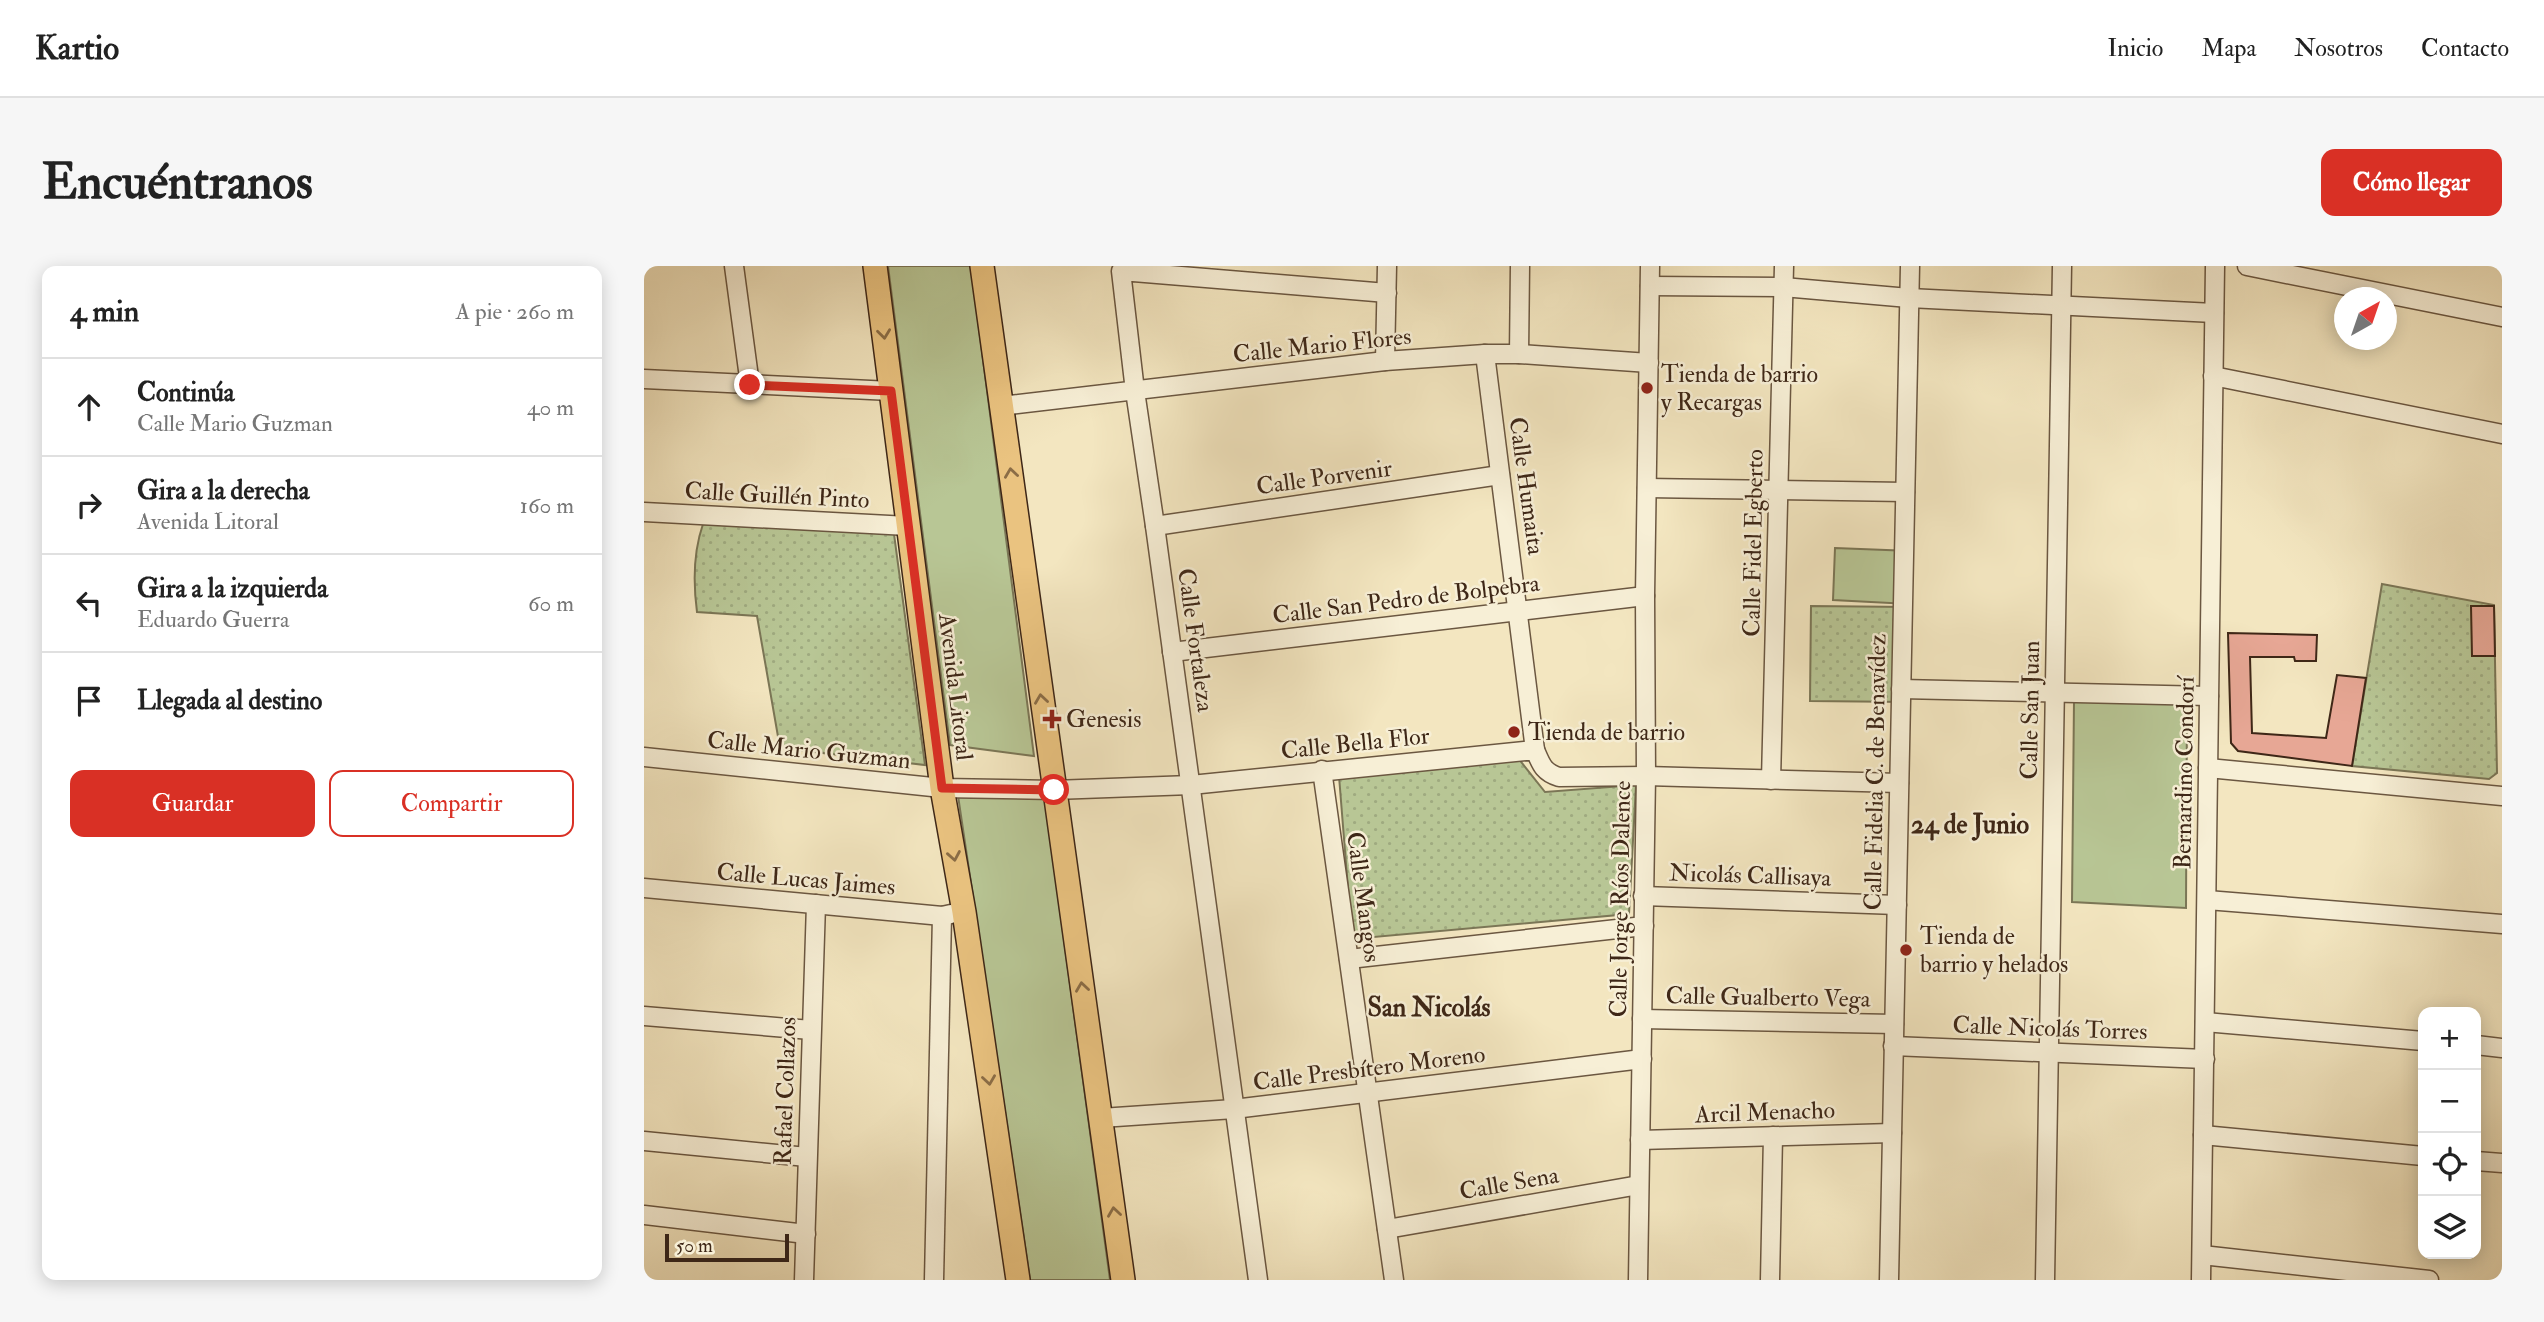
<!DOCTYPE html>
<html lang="es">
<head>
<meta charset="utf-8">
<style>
  :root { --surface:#fff; --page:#f6f6f6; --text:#222; --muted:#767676; --line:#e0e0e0; --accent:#d93025 }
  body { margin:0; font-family:"IM FELL Double Pica",serif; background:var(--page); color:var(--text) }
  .controls { position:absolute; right:21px; bottom:21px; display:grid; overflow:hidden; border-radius:14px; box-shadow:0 4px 18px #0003 }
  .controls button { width:63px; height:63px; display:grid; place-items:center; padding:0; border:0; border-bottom:2px solid var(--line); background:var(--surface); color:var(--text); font:35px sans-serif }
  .compass { position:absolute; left:1690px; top:21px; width:63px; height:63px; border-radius:50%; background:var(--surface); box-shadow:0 4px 18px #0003; rotate:40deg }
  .scale { position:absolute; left:21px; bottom:18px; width:124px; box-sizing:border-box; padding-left:7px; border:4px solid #3e2717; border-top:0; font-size:19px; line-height:24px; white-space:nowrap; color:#3e2717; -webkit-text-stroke:5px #f7efd6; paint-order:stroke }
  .stop { position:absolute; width:21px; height:21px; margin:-16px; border:5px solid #d93025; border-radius:50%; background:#fff }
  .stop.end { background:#d93025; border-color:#fff; box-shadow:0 2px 7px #0008 }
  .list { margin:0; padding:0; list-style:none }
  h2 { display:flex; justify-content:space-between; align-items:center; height:91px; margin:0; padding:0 28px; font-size:30px }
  h2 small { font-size:23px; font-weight:400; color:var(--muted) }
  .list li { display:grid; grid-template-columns:46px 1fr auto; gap:21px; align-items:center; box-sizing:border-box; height:98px; padding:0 28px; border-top:2px solid var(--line) }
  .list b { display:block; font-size:26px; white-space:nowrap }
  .list p { margin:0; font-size:23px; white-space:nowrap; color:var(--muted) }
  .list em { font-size:23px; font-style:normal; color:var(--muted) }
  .actions { display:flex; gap:14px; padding:21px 28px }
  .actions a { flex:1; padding:16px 0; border:2px solid var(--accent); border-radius:14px; text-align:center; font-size:24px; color:var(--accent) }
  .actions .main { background:var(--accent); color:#fff }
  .icon { flex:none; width:38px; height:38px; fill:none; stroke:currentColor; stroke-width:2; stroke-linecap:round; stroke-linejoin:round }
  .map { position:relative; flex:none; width:1858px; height:1014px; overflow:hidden; border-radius:14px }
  header { display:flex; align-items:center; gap:42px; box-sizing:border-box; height:98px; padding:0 35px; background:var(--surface); border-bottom:2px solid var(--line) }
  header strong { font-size:33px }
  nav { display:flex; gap:38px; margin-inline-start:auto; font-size:24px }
  .intro { display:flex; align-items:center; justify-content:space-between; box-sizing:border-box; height:168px; padding:0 42px }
  h1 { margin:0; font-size:49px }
  .button { padding:18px 32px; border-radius:14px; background:var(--accent); color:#fff; font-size:24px; font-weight:700 }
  main { display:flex; gap:42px; padding:0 42px }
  aside { flex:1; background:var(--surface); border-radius:14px; box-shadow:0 4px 18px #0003 }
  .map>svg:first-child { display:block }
</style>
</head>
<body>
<header>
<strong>Kartio</strong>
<nav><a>Inicio</a><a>Mapa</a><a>Nosotros</a><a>Contacto</a></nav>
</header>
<div class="intro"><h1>Encuéntranos</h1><a class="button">Cómo llegar</a></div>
<main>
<aside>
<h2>4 min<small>A pie · 260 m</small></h2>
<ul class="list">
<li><svg class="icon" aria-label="ahead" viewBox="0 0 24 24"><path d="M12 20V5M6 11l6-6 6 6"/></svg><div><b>Continúa</b><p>Calle Mario Guzman</p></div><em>40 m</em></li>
<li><svg class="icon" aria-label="right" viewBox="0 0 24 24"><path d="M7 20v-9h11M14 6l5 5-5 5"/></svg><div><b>Gira a la derecha</b><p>Avenida Litoral</p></div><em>160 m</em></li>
<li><svg class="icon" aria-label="left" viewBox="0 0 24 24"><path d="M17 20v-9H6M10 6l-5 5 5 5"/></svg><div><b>Gira a la izquierda</b><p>Eduardo Guerra</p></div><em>60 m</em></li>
<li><svg class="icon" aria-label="arrive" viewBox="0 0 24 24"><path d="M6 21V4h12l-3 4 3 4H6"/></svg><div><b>Llegada al destino</b></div></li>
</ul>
<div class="actions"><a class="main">Guardar</a><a>Compartir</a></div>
</aside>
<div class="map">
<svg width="1858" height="1014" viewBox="0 0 1858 1014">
  <defs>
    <pattern id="park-dots" width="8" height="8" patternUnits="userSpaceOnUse" patternTransform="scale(1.75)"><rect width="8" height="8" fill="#b8c695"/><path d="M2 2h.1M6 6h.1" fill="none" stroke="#9faa80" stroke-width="1.8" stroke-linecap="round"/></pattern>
  </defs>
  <rect width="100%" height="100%" fill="#f3e6c0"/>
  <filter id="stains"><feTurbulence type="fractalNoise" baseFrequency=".00286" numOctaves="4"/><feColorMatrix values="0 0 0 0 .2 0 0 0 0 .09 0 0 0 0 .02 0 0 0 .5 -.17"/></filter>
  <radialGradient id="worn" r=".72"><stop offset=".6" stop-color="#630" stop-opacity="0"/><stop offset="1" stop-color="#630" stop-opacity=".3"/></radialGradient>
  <g fill="#b8c695" stroke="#7b7656" stroke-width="2">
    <path d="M 244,0 L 327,0 L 390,490 L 306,479 Z"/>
    <path d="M 1191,282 L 1267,285 L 1265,338 L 1189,334 Z"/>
    <path d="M 1430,435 L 1543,437 L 1542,642 L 1428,636 Z"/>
    <path d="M 313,523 L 401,533 L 466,1014 L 386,1014 Z"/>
  </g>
  <g fill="url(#park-dots)" stroke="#7b7656" stroke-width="2">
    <path d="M 59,258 L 250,268 L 281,499 L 136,482 L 113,350 L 53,346 C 49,316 49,287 59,258 Z"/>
    <path d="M 1738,318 L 1850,339 L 1853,507 L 1845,513 L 1708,500 Z"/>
    <path d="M 1167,340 L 1265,341 L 1264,436 L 1166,435 Z"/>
    <path d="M 874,492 L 901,526 L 992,519 L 985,648 L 708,673 L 695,510 Z"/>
  </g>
  <g fill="#e7a795" stroke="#3e2717" stroke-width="2">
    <path d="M 1827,340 L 1850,340 L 1851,390 L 1828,390 Z"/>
    <path d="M 1584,367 L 1673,369 L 1672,395 L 1651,395 L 1650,391 L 1606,391 L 1608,467 L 1682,472 L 1693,409 L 1722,412 L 1708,500 L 1594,485 L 1587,477 Z"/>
  </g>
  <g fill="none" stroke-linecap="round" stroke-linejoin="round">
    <g stroke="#6b5741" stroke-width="21">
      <g id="minor">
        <path d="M 90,0 L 106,119"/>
        <path d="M 1603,0 L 1858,51"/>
        <path d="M 1006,20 L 1139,21 L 1265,32 L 1570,47"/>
        <path d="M 841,88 L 891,484"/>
        <path d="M 875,88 L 876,0"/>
        <path d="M 741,95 L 743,0"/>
        <path d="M 1569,110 L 1858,168"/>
        <path d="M 0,113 L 247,125"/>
        <path d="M 357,140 L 741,95 L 841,88 L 875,88 L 1005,97"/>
        <path d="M 1003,222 L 1261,226"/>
        <path d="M 0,246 L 264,260"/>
        <path d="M 511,260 L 856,209"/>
        <path d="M 528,386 L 1001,330"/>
        <path d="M 1257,423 L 1565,430"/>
        <path d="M 0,491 L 298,522 L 410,524 L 547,519 L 891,484 C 897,498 899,506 915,511 L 1002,510 L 1255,517"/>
        <path d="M 1564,502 L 1858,530"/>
        <path d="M 678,504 L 750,1014"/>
        <path d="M 1127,514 L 1140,0"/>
        <path d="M 0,622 L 298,650 L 307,648"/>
        <path d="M 999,630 L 1253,639"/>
        <path d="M 1563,634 L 1858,658"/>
        <path d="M 705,693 L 1000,660"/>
        <path d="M 0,750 L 167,764"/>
        <path d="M 998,753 L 1250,758"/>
        <path d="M 1561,756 L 1779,775"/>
        <path d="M 1832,779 L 1858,782"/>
        <path d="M 1249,780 L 1561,793"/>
        <path d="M 457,852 L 590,843 L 998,793"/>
        <path d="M 1559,869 L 1779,890"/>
        <path d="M 996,874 L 1248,867"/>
        <path d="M 0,875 L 163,891"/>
        <path d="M 1832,895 L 1858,897"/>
        <path d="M 0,949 L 162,968"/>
        <path d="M 743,963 L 995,919"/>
        <path d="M 1558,989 L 1785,1014"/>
        <path d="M 160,1014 L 172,638"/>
        <path d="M 290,1014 L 298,650"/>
        <path d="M 614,1014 L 511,260 L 491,125 L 477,5 L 743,27"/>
        <path d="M 994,1014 L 1002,510 L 1001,330 L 1006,0"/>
        <path d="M 1126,1014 L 1129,870"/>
        <path d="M 1245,1014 L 1266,0"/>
        <path d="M 1401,1014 L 1418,0"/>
        <path d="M 1557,1014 L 1571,0"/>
      </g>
    </g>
    <g stroke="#3e2717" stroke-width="26">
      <g id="major">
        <path d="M 231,0 L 298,522 L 320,646 L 374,1014"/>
        <path d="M 338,0 L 479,1014"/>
      </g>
    </g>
    <use href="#minor" stroke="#f7efd6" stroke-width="18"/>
    <use href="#major" stroke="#eac380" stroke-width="23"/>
  </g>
  <defs><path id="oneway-chevron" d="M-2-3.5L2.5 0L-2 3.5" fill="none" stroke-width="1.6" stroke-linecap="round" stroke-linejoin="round" transform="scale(1.75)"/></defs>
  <g stroke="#8b6d46">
    <use href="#oneway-chevron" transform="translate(240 68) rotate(83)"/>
    <use href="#oneway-chevron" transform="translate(367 207) rotate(-98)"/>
    <use href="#oneway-chevron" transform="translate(397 433) rotate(-98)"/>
    <use href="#oneway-chevron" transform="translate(310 590) rotate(80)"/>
    <use href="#oneway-chevron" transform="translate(438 721) rotate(-98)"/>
    <use href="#oneway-chevron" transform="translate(345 814) rotate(82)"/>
    <use href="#oneway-chevron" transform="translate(470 946) rotate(-98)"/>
  </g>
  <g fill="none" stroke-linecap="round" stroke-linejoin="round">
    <path stroke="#d93025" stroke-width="9" d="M 106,119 L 247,125 L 298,522 L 410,524"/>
  </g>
  <g fill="#8f2418" stroke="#f7efd6" stroke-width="2.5">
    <circle cx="1003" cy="122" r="7"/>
    <path d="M404.5 442.5h7v7h7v7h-7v7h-7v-7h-7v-7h7z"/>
    <circle cx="870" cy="466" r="7"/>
    <circle cx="1262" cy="684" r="7"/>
  </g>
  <g text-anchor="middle" stroke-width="5" stroke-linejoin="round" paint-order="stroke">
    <g font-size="24" fill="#3e2717" stroke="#f7efd6">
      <text transform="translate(678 79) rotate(-6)" y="8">Calle Mario Flores</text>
      <text transform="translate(680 211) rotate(-8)" y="8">Calle Porvenir</text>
      <text transform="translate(883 220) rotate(82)" y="8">Calle Humaita</text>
      <text transform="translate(133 229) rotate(3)" y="8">Calle Guillén Pinto</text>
      <text transform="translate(1109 277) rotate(-89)" y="8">Calle Fidel Egberto</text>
      <text transform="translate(762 333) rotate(-7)" y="8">Calle San Pedro de Bolpebra</text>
      <text transform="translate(552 374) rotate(82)" y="8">Calle Fortaleza</text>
      <text transform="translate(312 421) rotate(83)" y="8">Avenida Litoral</text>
      <text transform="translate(1386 444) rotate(-89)" y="8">Calle San Juan</text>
      <text transform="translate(711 477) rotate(-6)" y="8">Calle Bella Flor</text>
      <text transform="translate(165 484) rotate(6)" y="8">Calle Mario Guzman</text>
      <text transform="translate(1231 506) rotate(-89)" y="8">Calle Fidelia C. de Benavídez</text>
      <text transform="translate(1540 507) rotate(-89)" y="8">Bernardino Condorí</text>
      <text transform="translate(1106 609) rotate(2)" y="8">Nicolás Callisaya</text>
      <text transform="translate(162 613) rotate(5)" y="8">Calle Lucas Jaimes</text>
      <text transform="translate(720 631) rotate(82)" y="8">Calle Mangos</text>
      <text transform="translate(976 633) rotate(-89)" y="8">Calle Jorge Ríos Dalence</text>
      <text transform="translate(1124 731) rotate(1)" y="8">Calle Gualberto Vega</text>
      <text transform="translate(1406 762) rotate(2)" y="8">Calle Nicolás Torres</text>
      <text transform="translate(725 802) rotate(-7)" y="8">Calle Presbítero Moreno</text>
      <text transform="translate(141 825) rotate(-88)" y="8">Rafael Collazos</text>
      <text transform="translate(1121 846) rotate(-2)" y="8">Arcil Menacho</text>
      <text transform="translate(865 917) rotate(-10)" y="8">Calle Sena</text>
    </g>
    <g font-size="24" fill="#3e2717" stroke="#f7efd6" text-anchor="start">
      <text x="1017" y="116">Tienda de barrio<tspan x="1017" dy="28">y Recargas</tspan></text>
      <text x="422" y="461">Genesis</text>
      <text x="884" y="474">Tienda de barrio</text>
      <text x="1276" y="678">Tienda de<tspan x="1276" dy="28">barrio y helados</tspan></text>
    </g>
    <g font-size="26" font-weight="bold" fill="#3e2717" stroke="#f7efd6">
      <text x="1326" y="567">24 de Junio</text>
      <text x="785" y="750">San Nicolás</text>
    </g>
  </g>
  <rect width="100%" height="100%" filter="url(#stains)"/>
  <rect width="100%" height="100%" fill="url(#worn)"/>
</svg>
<div class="controls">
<button>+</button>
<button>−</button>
<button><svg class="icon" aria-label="locate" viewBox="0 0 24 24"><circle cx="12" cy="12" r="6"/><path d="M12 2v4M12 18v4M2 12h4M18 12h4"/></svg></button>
<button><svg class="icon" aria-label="layers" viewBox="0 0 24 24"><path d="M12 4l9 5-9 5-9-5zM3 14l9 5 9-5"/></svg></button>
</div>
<svg class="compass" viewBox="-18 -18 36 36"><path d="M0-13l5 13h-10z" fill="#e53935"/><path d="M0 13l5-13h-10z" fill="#767676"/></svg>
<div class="scale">50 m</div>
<div class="stop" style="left:410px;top:524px"></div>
<div class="stop end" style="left:106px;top:119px"></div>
</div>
</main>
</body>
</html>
